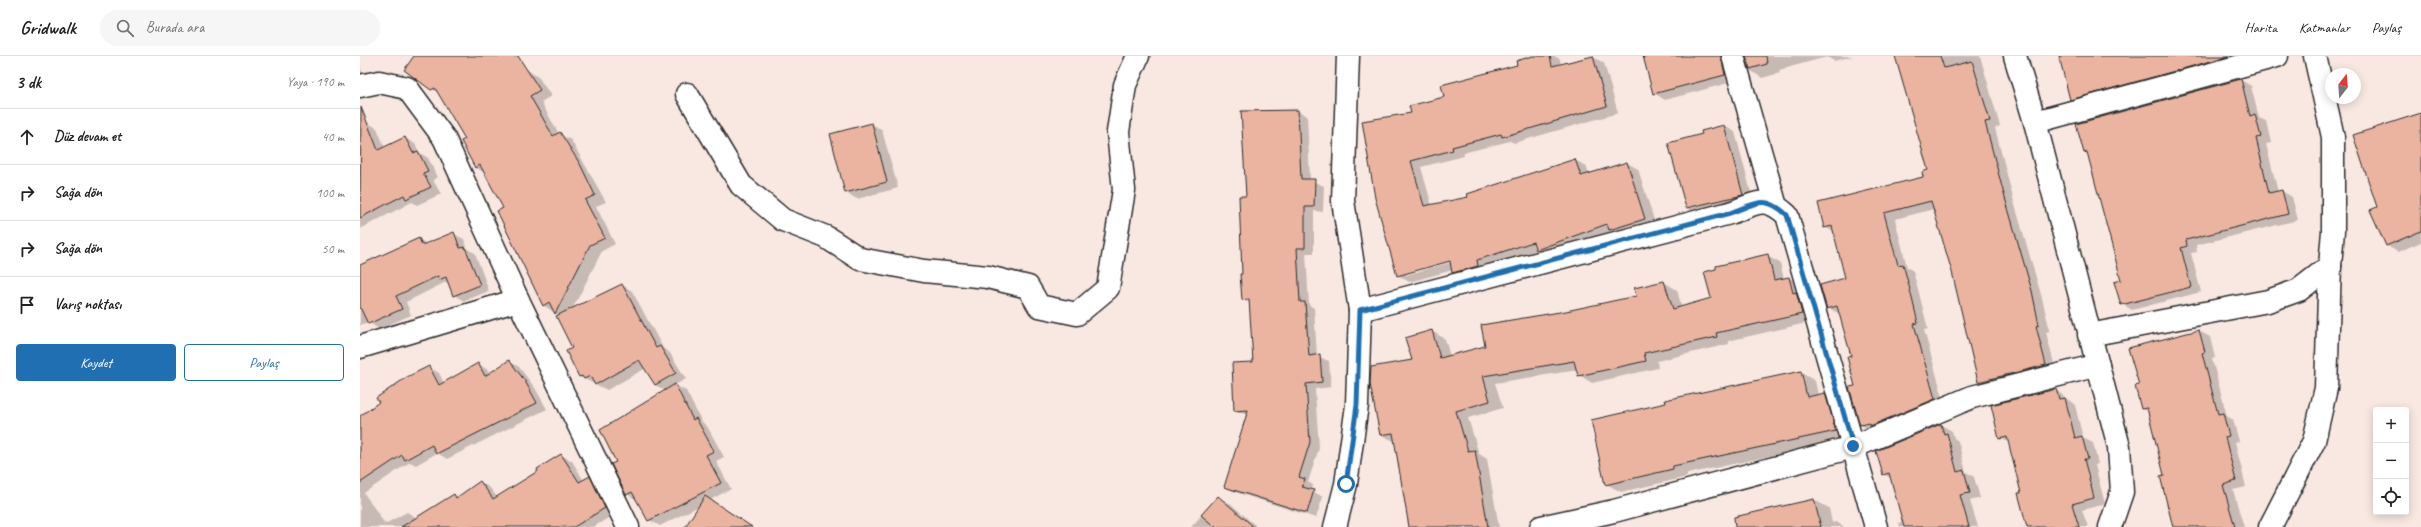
<!DOCTYPE html>
<html lang="tr">
<head>
<meta charset="utf-8">
<style>
  :root { --surface:#fff; --page:#f6f6f6; --text:#222; --muted:#767676; --line:#e0e0e0; --accent:#1f6fb2 }
  body { margin:0; font-family:Caveat,sans-serif; background:var(--page); color:var(--text) }
  .controls { position:absolute; right:12px; bottom:12px; display:grid; overflow:hidden; border-radius:4px; box-shadow:0 2px 10px #0003 }
  .controls button { width:36px; height:36px; display:grid; place-items:center; padding:0; border:0; border-bottom:1px solid var(--line); background:var(--surface); color:var(--text); font:20px sans-serif }
  .compass { position:absolute; left:1965px; top:12px; width:36px; height:36px; border-radius:50%; background:var(--surface); box-shadow:0 2px 10px #0003; rotate:17deg }
  .stop { position:absolute; width:12px; height:12px; margin:-9px; border:3px solid #1f6fb2; border-radius:50%; background:#fff }
  .stop.end { background:#1f6fb2; border-color:#fff; box-shadow:0 1px 4px #0008 }
  .list { margin:0; padding:0; list-style:none }
  h2 { display:flex; justify-content:space-between; align-items:center; height:52px; margin:0; padding:0 16px; font-size:17px }
  h2 small { font-size:13px; font-weight:400; color:var(--muted) }
  .list li { display:grid; grid-template-columns:26px 1fr auto; gap:12px; align-items:center; box-sizing:border-box; height:56px; padding:0 16px; border-top:1px solid var(--line) }
  .list b { display:block; font-size:15px; white-space:nowrap }
  .list em { font-size:13px; font-style:normal; color:var(--muted) }
  .actions { display:flex; gap:8px; padding:12px 16px }
  .actions a { flex:1; padding:9px 0; border:1px solid var(--accent); border-radius:4px; text-align:center; font-size:14px; color:var(--accent) }
  .actions .main { background:var(--accent); color:#fff }
  .icon { flex:none; width:22px; height:22px; fill:none; stroke:currentColor; stroke-width:2; stroke-linecap:round; stroke-linejoin:round }
  .map { position:relative; flex:none; width:2061px; height:471px; overflow:hidden }
  header { display:flex; align-items:center; gap:24px; box-sizing:border-box; height:56px; padding:0 20px; background:var(--surface); border-bottom:1px solid var(--line) }
  header strong { font-size:19px }
  nav { display:flex; gap:22px; margin-inline-start:auto; font-size:14px }
  .search { width:280px; height:36px; background:var(--page); display:flex; align-items:center; gap:10px; box-sizing:border-box; padding:0 14px; border-radius:22px; color:var(--muted); font-size:15px }
  main { display:flex }
  aside { flex:1; background:var(--surface) }
  .map>svg:first-child { display:block }
</style>
</head>
<body>
<header>
<strong>Gridwalk</strong>
<div class="search"><svg class="icon" aria-label="search" viewBox="0 0 24 24"><circle cx="10" cy="10" r="6"/><path d="M15 15l6 6"/></svg>Burada ara</div>
<nav><a>Harita</a><a>Katmanlar</a><a>Paylaş</a></nav>
</header>
<main>
<aside>
<h2>3 dk<small>Yaya · 190 m</small></h2>
<ul class="list">
<li><svg class="icon" aria-label="ahead" viewBox="0 0 24 24"><path d="M12 20V5M6 11l6-6 6 6"/></svg><div><b>Düz devam et</b></div><em>40 m</em></li>
<li><svg class="icon" aria-label="right" viewBox="0 0 24 24"><path d="M7 20v-9h11M14 6l5 5-5 5"/></svg><div><b>Sağa dön</b></div><em>100 m</em></li>
<li><svg class="icon" aria-label="right" viewBox="0 0 24 24"><path d="M7 20v-9h11M14 6l5 5-5 5"/></svg><div><b>Sağa dön</b></div><em>50 m</em></li>
<li><svg class="icon" aria-label="arrive" viewBox="0 0 24 24"><path d="M6 21V4h12l-3 4 3 4H6"/></svg><div><b>Varış noktası</b></div></li>
</ul>
<div class="actions"><a class="main">Kaydet</a><a>Paylaş</a></div>
</aside>
<div class="map">
<svg width="2061" height="471" viewBox="0 0 2061 471">
  <rect width="100%" height="100%" fill="#f9e8e2"/>
  <filter id="ink" filterUnits="userSpaceOnUse"><feTurbulence type="fractalNoise" baseFrequency=".025" numOctaves="2"/><feDisplacementMap in="SourceGraphic" scale="8" xChannelSelector="R" yChannelSelector="G"/><feConvolveMatrix kernelMatrix="1 2 1 2 8 2 1 2 1" color-interpolation-filters="sRGB"/></filter>
  <g filter="url(#ink)">
    <g fill="#0003" fill-rule="evenodd">
      <path d="M 55,0 L 148,0 L 179,22 L 191,40 L 181,46 L 199,78 L 211,84 L 246,146 L 236,150 L 255,188 L 242,195 L 212,254 L 262,229 L 272,235 L 303,292 L 310,297 L 326,323 L 315,329 L 326,335 L 342,366 L 347,370 L 364,401 L 356,405 L 371,433 L 350,444 L 392,471 L 326,471 L 341,449 L 300,470 L 289,464 L 278,445 L 267,438 L 253,409 L 258,406 L 306,335 L 295,329 L 286,312 L 247,334 L 220,321 L 207,295 L 213,292 L 200,260 L 183,249 L 144,153 L 125,117 L 115,111 L 107,83 L 79,37 L 72,33 Z"/>
      <path d="M 1176,0 L 1194,0 L 1200,3 L 1201,9 L 1233,1 L 1244,7 L 1258,57 L 1154,87 L 1150,85 L 1103,97 L 1104,100 L 1061,111 L 1072,150 L 1109,142 L 1215,104 L 1226,110 L 1229,118 L 1267,107 L 1278,113 L 1296,170 L 1261,180 L 1254,176 L 1189,200 L 1178,194 L 1128,210 L 1105,223 L 1093,214 L 1049,226 L 1038,219 L 1052,57 ZM 1095,203 L 1095,205 L 1046,219 L 1046,217 Z"/>
      <path d="M 1284,0 L 1373,0 L 1376,25 L 1305,44 L 1294,37 Z"/>
      <path d="M 1386,0 L 1493,0 L 1474,5 L 1467,1 L 1419,14 L 1420,17 L 1402,22 L 1391,15 Z"/>
      <path d="M 1537,0 L 1620,0 L 1640,70 L 1635,72 L 1653,142 L 1682,242 L 1690,275 L 1686,276 L 1696,315 L 1630,332 L 1619,326 L 1593,216 L 1574,153 L 1535,163 L 1547,211 L 1553,215 L 1559,237 L 1568,273 L 1564,274 L 1585,349 L 1511,375 L 1501,369 L 1492,300 L 1480,258 L 1468,252 L 1487,223 L 1475,177 L 1465,171 L 1564,121 L 1569,115 Z"/>
      <path d="M 1699,0 L 1884,0 L 1721,49 L 1711,43 Z"/>
      <path d="M 0,9 L 3,20 L 0,20 Z"/>
      <path d="M 1881,24 L 1891,30 L 1899,62 L 1906,65 L 1911,87 L 1906,88 L 1918,136 L 1922,135 L 1932,141 L 1938,164 L 1836,189 L 1837,196 L 1831,197 L 1841,236 L 1772,254 L 1762,248 L 1762,225 L 1729,99 L 1725,96 Z"/>
      <path d="M 938,55 L 947,60 L 950,124 L 964,130 L 963,156 L 954,155 L 954,197 L 946,197 L 949,249 L 954,252 L 957,300 L 969,305 L 971,331 L 955,333 L 959,392 L 948,426 L 953,429 L 952,435 L 963,441 L 956,462 L 875,436 L 865,431 L 887,359 L 875,354 L 894,307 L 890,247 L 883,243 L 888,141 Z"/>
      <path d="M 2061,62 L 2061,186 L 2038,196 L 2027,190 L 2012,155 L 2019,152 Z"/>
      <path d="M 6,66 L 17,72 L 25,92 L 45,82 L 55,88 L 60,97 L 68,102 L 78,121 L 73,124 L 81,138 L 57,149 L 52,146 L 0,173 L 0,68 Z"/>
      <path d="M 512,68 L 522,74 L 538,132 L 497,143 L 486,137 Z"/>
      <path d="M 1364,70 L 1375,76 L 1393,144 L 1337,158 L 1327,152 L 1343,79 Z"/>
      <path d="M 94,178 L 104,183 L 107,193 L 115,197 L 129,235 L 104,245 L 94,239 L 90,229 L 86,226 L 46,246 L 51,259 L 19,273 L 8,266 L 0,269 L 0,210 L 59,183 L 67,188 Z"/>
      <path d="M 1407,200 L 1420,207 L 1424,223 L 1429,222 L 1442,229 L 1455,265 L 1368,285 L 1369,288 L 1297,305 L 1298,312 L 1232,327 L 1219,319 L 1217,314 L 1135,327 L 1143,352 L 1108,362 L 1119,398 L 1127,403 L 1139,471 L 1050,471 L 1036,386 L 1021,379 L 1053,304 L 1072,275 L 1085,283 L 1090,300 L 1126,291 L 1206,256 L 1277,240 L 1304,226 L 1317,234 L 1322,252 L 1352,243 Z"/>
      <path d="M 1839,275 L 1850,281 L 1855,302 L 1852,303 L 1867,360 L 1873,364 L 1879,385 L 1875,386 L 1886,431 L 1873,434 L 1884,471 L 1814,471 L 1805,420 L 1789,356 L 1782,353 L 1780,330 Z"/>
      <path d="M 149,305 L 159,311 L 175,332 L 187,353 L 87,403 L 77,397 L 56,409 L 50,406 L 4,437 L 25,468 L 47,456 L 57,462 L 94,439 L 98,441 L 120,426 L 130,432 L 137,441 L 180,415 L 201,399 L 212,405 L 224,425 L 229,421 L 240,427 L 255,458 L 233,471 L 0,471 L 0,361 L 69,311 L 79,317 L 84,327 L 118,308 L 128,314 L 130,318 Z"/>
      <path d="M 1440,316 L 1455,325 L 1458,339 L 1465,338 L 1479,346 L 1489,383 L 1327,418 L 1327,421 L 1261,436 L 1246,428 Z"/>
      <path d="M 1696,334 L 1715,349 L 1723,382 L 1733,387 L 1738,408 L 1735,409 L 1745,448 L 1722,454 L 1728,471 L 1668,471 L 1662,437 L 1650,387 L 1640,382 Z"/>
      <path d="M 1581,369 L 1592,375 L 1594,382 L 1598,385 L 1606,416 L 1614,421 L 1620,442 L 1610,445 L 1618,471 L 1540,471 L 1539,467 L 1543,466 L 1531,422 L 1523,418 Z"/>
      <path d="M 858,441 L 871,448 L 897,471 L 831,471 Z"/>
      <path d="M 1454,444 L 1469,452 L 1472,467 L 1476,466 L 1485,471 L 1407,471 L 1403,456 Z"/>
    </g>
    <g fill="#ebb4a0" stroke="#2b2b2b">
      <path d="M 54,0 L 158,0 L 180,34 L 170,40 L 193,80 L 200,76 L 220,108 L 235,139 L 225,144 L 245,182 L 230,189 L 195,258 L 189,246 L 183,250 L 137,155 L 143,152 L 120,109 L 115,112 L 101,85 L 105,83 L 75,32 L 71,34 L 44,14 Z"/>
      <path d="M 1173,0 L 1190,0 L 1192,10 L 1233,0 L 1247,50 L 1142,81 L 1141,78 L 1092,91 L 1093,94 L 1051,105 L 1064,150 L 1108,141 L 1107,138 L 1215,103 L 1221,120 L 1267,106 L 1285,163 L 1249,174 L 1247,168 L 1176,194 L 1173,186 L 1117,204 L 1118,210 L 1092,217 L 1090,205 L 1037,220 L 1015,142 L 1002,65 L 1051,57 L 1049,50 L 1084,41 L 1081,29 L 1157,9 L 1156,5 Z"/>
      <path d="M 1283,0 L 1361,0 L 1365,19 L 1293,38 Z"/>
      <path d="M 1386,0 L 1406,0 L 1407,8 L 1390,13 Z"/>
      <path d="M 1535,0 L 1580,0 L 1584,12 L 1612,5 L 1630,65 L 1625,66 L 1643,135 L 1672,235 L 1679,269 L 1676,270 L 1686,309 L 1618,326 L 1592,216 L 1571,145 L 1524,157 L 1538,209 L 1543,208 L 1549,230 L 1558,267 L 1554,268 L 1575,343 L 1510,370 L 1509,367 L 1500,369 L 1489,331 L 1495,330 L 1487,301 L 1491,300 L 1477,250 L 1467,253 L 1460,229 L 1485,222 L 1472,170 L 1464,172 L 1458,147 L 1563,121 L 1562,116 L 1568,114 Z"/>
      <path d="M 1699,0 L 1869,0 L 1710,44 Z"/>
      <path d="M 1881,23 L 1890,60 L 1895,58 L 1901,81 L 1896,82 L 1909,137 L 1922,134 L 1928,158 L 1826,184 L 1827,190 L 1821,192 L 1831,231 L 1761,249 L 1754,226 L 1761,224 L 1727,96 L 1724,97 L 1716,68 Z"/>
      <path d="M 1,51 L 18,94 L 45,81 L 53,97 L 58,95 L 68,115 L 63,117 L 71,131 L 46,143 L 44,139 L 0,162 Z"/>
      <path d="M 938,54 L 941,123 L 955,123 L 954,151 L 945,151 L 945,192 L 937,192 L 940,246 L 945,246 L 949,300 L 960,298 L 962,326 L 946,328 L 950,386 L 939,421 L 945,423 L 942,431 L 954,434 L 947,457 L 864,431 L 888,354 L 874,355 L 872,307 L 893,306 L 889,243 L 882,244 L 880,218 L 882,218 L 879,140 L 886,140 L 881,55 Z"/>
      <path d="M 2061,57 L 2061,175 L 2026,190 L 2010,154 L 2017,151 L 1993,79 Z"/>
      <path d="M 512,67 L 527,126 L 485,137 L 470,78 Z"/>
      <path d="M 1364,69 L 1383,139 L 1326,152 L 1308,87 L 1342,78 L 1341,75 Z"/>
      <path d="M 94,176 L 100,192 L 105,191 L 120,229 L 93,240 L 86,221 L 79,224 L 78,220 L 36,240 L 42,253 L 8,268 L 0,251 L 0,209 L 59,182 L 62,189 Z"/>
      <path d="M 1408,198 L 1414,224 L 1429,221 L 1433,237 L 1436,236 L 1442,258 L 1356,277 L 1357,281 L 1284,297 L 1286,305 L 1218,320 L 1214,305 L 1123,320 L 1130,345 L 1096,355 L 1108,395 L 1115,394 L 1128,471 L 1049,471 L 1033,377 L 1020,379 L 1010,328 L 1011,311 L 1052,304 L 1045,282 L 1072,274 L 1080,302 L 1125,290 L 1121,269 L 1206,255 L 1276,240 L 1274,232 L 1304,225 L 1313,253 L 1351,242 L 1344,216 L 1356,213 L 1356,210 Z"/>
      <path d="M 262,228 L 296,292 L 300,290 L 316,317 L 295,329 L 279,304 L 235,329 L 230,320 L 224,323 L 222,320 L 219,321 L 206,295 L 212,292 L 196,260 Z"/>
      <path d="M 1839,274 L 1845,296 L 1842,297 L 1858,358 L 1863,357 L 1869,380 L 1865,381 L 1876,425 L 1863,429 L 1875,471 L 1813,471 L 1800,420 L 1804,419 L 1787,352 L 1781,353 L 1775,330 L 1779,329 L 1768,292 Z"/>
      <path d="M 149,304 L 165,325 L 177,347 L 76,398 L 72,389 L 45,404 L 42,399 L 0,427 L 0,360 L 19,346 L 16,342 L 47,321 L 69,310 L 79,329 L 118,307 L 125,320 Z"/>
      <path d="M 1441,315 L 1447,341 L 1465,337 L 1476,375 L 1313,410 L 1313,413 L 1245,429 L 1231,364 L 1306,347 L 1305,344 Z"/>
      <path d="M 315,328 L 333,364 L 336,362 L 354,395 L 346,399 L 361,427 L 288,465 L 272,436 L 266,439 L 251,408 L 256,406 L 240,374 Z"/>
      <path d="M 1696,333 L 1699,343 L 1705,342 L 1715,382 L 1722,380 L 1728,403 L 1724,403 L 1734,442 L 1712,448 L 1719,471 L 1667,471 L 1658,437 L 1661,437 L 1647,381 L 1639,383 L 1631,349 Z"/>
      <path d="M 1581,368 L 1584,378 L 1587,377 L 1597,416 L 1604,414 L 1610,437 L 1600,439 L 1609,471 L 1544,471 L 1529,417 L 1523,419 L 1516,395 Z"/>
      <path d="M 201,398 L 219,426 L 230,420 L 245,452 L 214,471 L 41,471 L 94,438 L 96,442 L 120,425 L 133,443 L 178,415 L 177,413 Z"/>
      <path d="M 345,440 L 392,471 L 325,471 Z"/>
      <path d="M 858,440 L 894,471 L 855,471 L 841,459 Z"/>
      <path d="M 1454,443 L 1461,471 L 1375,471 L 1374,461 Z"/>
    </g>
    <g fill="none" stroke-linecap="round" stroke-linejoin="round">
      <g stroke="#2b2b2b" stroke-width="25">
        <g id="minor">
          <path d="M 1373,0 L 1415,147"/>
          <path d="M 1655,0 L 1675,66 L 1759,391 L 1762,436 L 1750,471"/>
          <path d="M 0,30 L 19,26 L 47,32 L 84,82 L 158,244 L 268,471"/>
          <path d="M 327,38 L 381,129 L 423,164 L 466,181 L 500,203 L 564,215 L 628,221 L 668,231 L 679,250 L 717,258 L 748,232 L 764,134 L 758,76 L 765,29 L 778,0"/>
          <path d="M 1675,66 L 1917,0"/>
          <path d="M 1000,254 L 1370,157 C 1396,148 1404,138 1427,159 L 1516,471"/>
          <path d="M 1729,279 L 1908,245 L 1939,234 L 1970,210 L 1973,175 L 1973,81 L 1955,0"/>
          <path d="M 0,291 L 158,244"/>
          <path d="M 975,471 L 986,428 L 997,349 L 1000,254 L 983,145 L 988,0"/>
          <path d="M 1181,471 L 1254,455 L 1493,391 L 1612,341 L 1738,309"/>
          <path d="M 1910,471 L 1954,385 L 1966,332 L 1970,210"/>
        </g>
      </g>
      <use href="#minor" stroke="#fff" stroke-width="22"/>
    </g>
  </g>
  <g fill="none" stroke-linecap="round" stroke-linejoin="round" filter="url(#ink)">
    <path stroke="#1f6fb2" stroke-width="5" d="M 986,428 L 997,349 L 1000,254 L 1370,157 C 1396,148 1404,138 1427,159 L 1493,390"/>
  </g>
</svg>
<div class="controls">
<button>+</button>
<button>−</button>
<button><svg class="icon" aria-label="locate" viewBox="0 0 24 24"><circle cx="12" cy="12" r="6"/><path d="M12 2v4M12 18v4M2 12h4M18 12h4"/></svg></button>
</div>
<svg class="compass" viewBox="-18 -18 36 36"><path d="M0-13l5 13h-10z" fill="#e53935"/><path d="M0 13l5-13h-10z" fill="#767676"/></svg>
<div class="stop" style="left:986px;top:428px"></div>
<div class="stop end" style="left:1493px;top:390px"></div>
</div>
</main>
</body>
</html>
